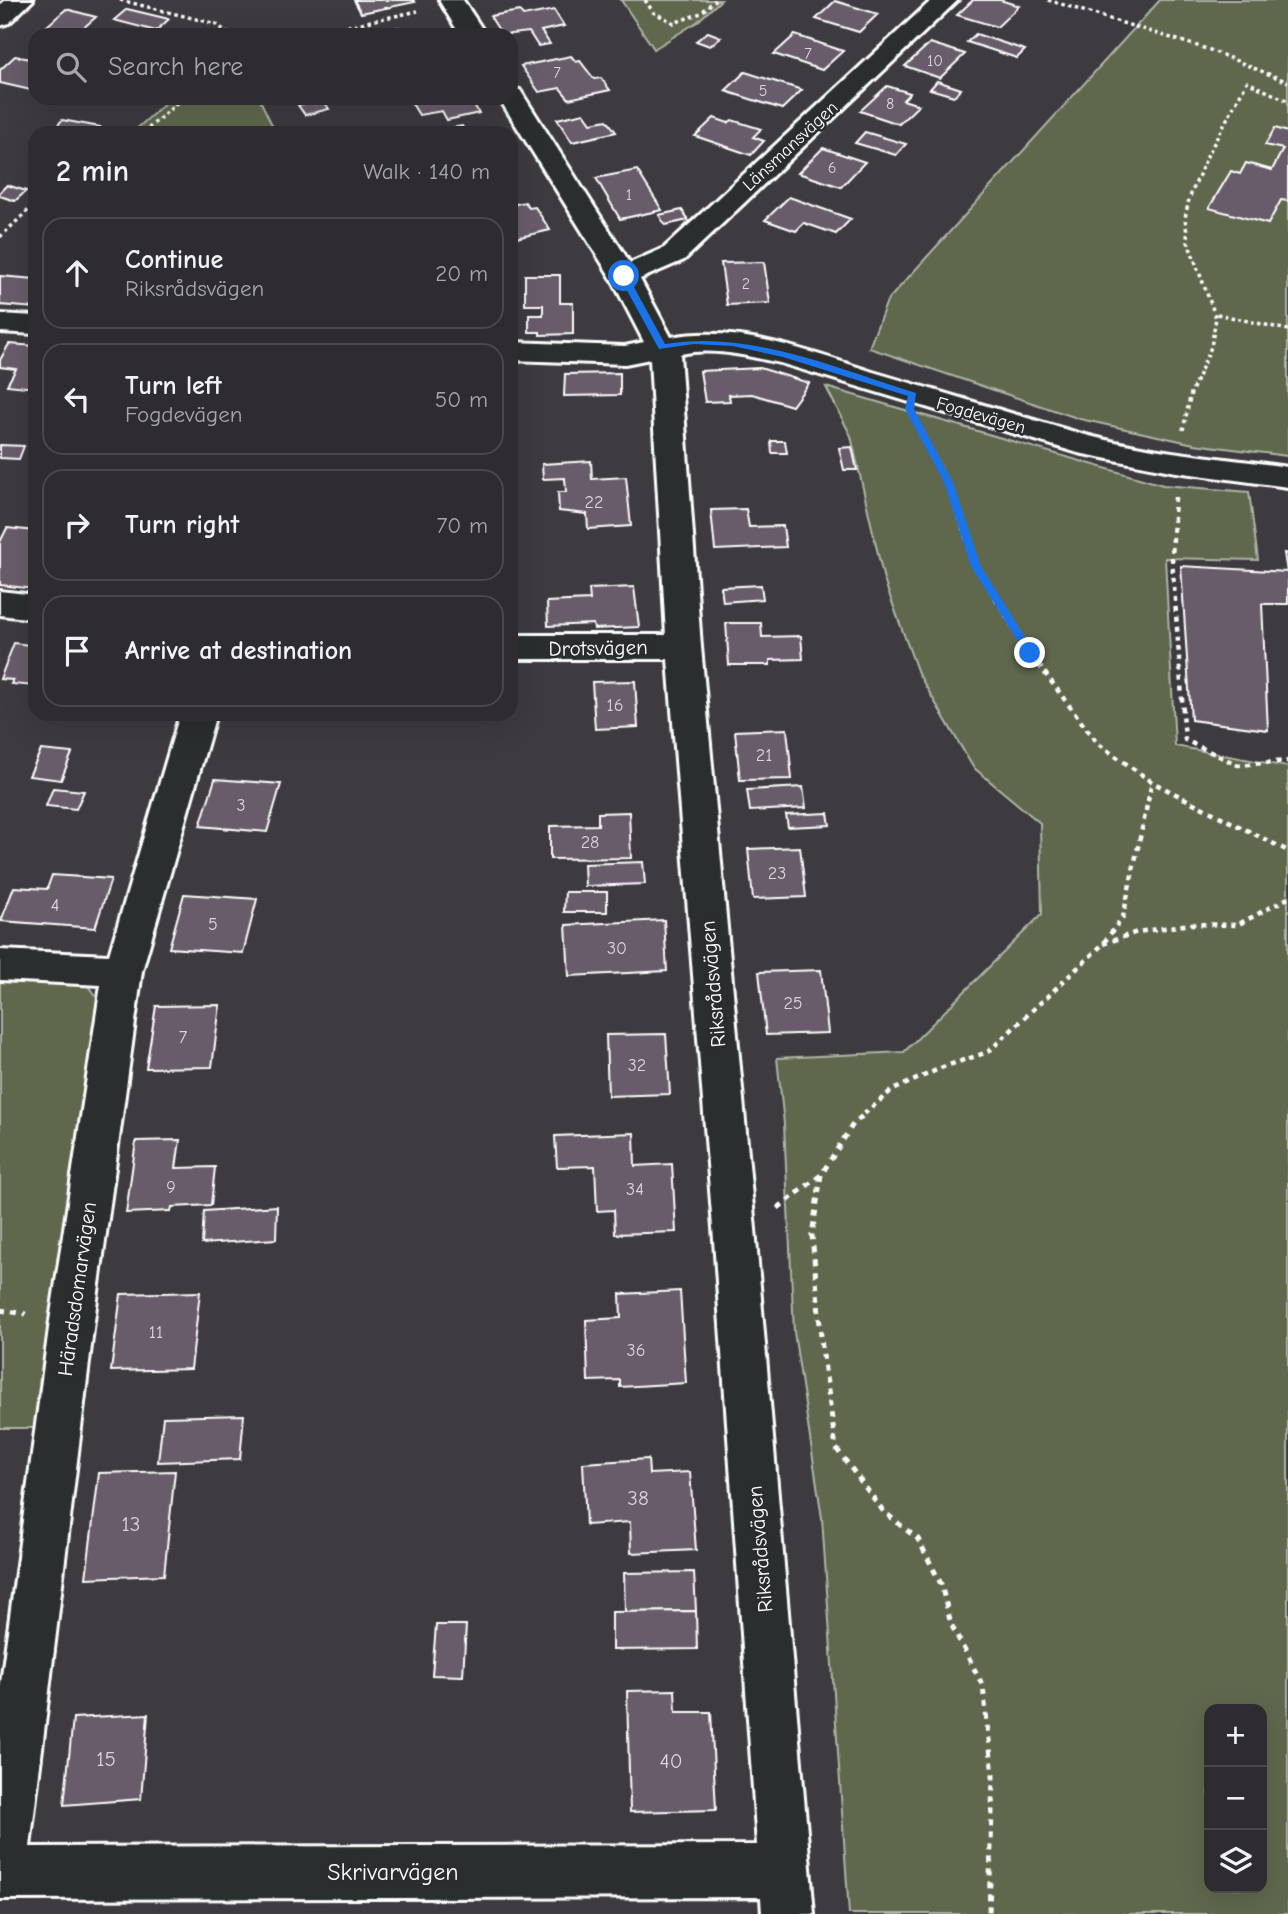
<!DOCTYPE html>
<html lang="en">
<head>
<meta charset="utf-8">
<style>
  :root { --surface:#2e2c30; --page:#3a383c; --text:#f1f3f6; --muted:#a7a7ab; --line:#49484c }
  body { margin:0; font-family:"Comic Neue",sans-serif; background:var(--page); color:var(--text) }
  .controls { position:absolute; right:21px; bottom:21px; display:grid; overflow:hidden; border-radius:14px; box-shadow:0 7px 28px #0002 }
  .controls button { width:63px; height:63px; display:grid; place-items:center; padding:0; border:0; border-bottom:2px solid var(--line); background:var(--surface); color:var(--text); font:35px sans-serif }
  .stop { position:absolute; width:21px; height:21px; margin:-16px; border:5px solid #1a73e8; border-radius:50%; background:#fff }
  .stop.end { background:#1a73e8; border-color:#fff; box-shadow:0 2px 7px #0008 }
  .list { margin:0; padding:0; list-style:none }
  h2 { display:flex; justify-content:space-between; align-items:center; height:91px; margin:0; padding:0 28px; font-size:30px }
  h2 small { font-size:23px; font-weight:400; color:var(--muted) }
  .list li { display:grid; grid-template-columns:46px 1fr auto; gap:21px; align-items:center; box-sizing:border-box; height:112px; margin:0 14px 14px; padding:0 14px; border:2px solid var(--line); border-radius:21px }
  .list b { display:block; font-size:26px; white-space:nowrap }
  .list p { margin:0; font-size:23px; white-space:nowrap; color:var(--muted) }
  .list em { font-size:23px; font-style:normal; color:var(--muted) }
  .icon { flex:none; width:38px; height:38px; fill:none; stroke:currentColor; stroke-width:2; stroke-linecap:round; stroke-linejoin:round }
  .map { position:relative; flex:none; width:1288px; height:1914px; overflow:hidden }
  .search { position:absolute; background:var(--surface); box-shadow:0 7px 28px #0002; left:28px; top:28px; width:490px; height:77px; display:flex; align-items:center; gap:18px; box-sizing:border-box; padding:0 24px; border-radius:21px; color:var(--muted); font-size:26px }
  .panel { position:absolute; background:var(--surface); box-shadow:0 7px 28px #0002; left:28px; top:126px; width:490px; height:595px; border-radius:21px }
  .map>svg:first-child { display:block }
</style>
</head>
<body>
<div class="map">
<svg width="1288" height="1914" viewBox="0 0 1288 1914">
  <rect width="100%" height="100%" fill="#3d3b40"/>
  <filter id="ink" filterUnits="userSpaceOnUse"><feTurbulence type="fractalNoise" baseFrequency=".0143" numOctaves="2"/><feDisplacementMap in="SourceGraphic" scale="14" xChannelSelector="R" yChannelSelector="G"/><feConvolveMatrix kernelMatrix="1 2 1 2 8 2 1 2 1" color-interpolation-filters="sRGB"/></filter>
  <g filter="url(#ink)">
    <g fill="#5f684e" stroke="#afb4a6" stroke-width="2" fill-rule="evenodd">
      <path d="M 621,0 L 721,0 L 697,22 L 654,49 Z"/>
      <path d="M 1160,0 L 1288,0 L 1288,456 L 1194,444 L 1080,419 L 869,348 L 887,301 Z"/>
      <path d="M 171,98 L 259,98 L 276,133 L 132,133 Z"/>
      <path d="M 826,387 L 1163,485 L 1249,492 L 1258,560 L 1165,558 L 1175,746 L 1288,767 L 1288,1914 L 849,1914 L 822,1518 L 794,1332 L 784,1124 L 777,1058 L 904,1052 L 1042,914 L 1040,823 L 973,767 L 918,673 L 884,580 L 851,436 ZM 1209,1709 L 1262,1709 L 1262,1888 L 1209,1888 Z"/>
      <path d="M 0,980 L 88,986 L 97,998 L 78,1161 L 41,1428 L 0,1428 Z"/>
    </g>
    <g fill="#685c6a" stroke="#fff" stroke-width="2">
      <path d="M 354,0 L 413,0 L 415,2 L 361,13 Z"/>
      <path d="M 973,0 L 1000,0 L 1019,6 L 997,27 L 957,15 Z"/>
      <path d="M 835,1 L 878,14 L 859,32 L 816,19 Z"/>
      <path d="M 66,9 L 96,17 L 75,35 L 38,34 Z"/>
      <path d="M 127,9 L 169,19 L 156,31 L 114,20 Z"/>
      <path d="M 554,10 L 564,26 L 541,31 L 550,44 L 538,46 L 529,32 L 502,35 L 490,16 L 520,11 L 523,16 Z"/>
      <path d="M 399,27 L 405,35 L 358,35 Z"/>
      <path d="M 708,32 L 721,37 L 710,46 L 696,41 Z"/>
      <path d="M 976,34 L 1025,50 L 1017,58 L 967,42 Z"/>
      <path d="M 795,35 L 843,51 L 822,70 L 774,54 Z"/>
      <path d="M 930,43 L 965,54 L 940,78 L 905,66 Z"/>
      <path d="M 15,56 L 35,60 L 35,91 L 0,83 L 0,70 Z"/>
      <path d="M 571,56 L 576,62 L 580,61 L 594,79 L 601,78 L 610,90 L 569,99 L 560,88 L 539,92 L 521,66 Z"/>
      <path d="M 745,72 L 802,90 L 782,109 L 725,91 Z"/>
      <path d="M 937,81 L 961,89 L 954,96 L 930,89 Z"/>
      <path d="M 887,86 L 910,93 L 903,100 L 919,105 L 899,124 L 860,111 Z"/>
      <path d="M 429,98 L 470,98 L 479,113 L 447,120 L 442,111 L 419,115 L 411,102 Z"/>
      <path d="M 322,99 L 329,109 L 305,115 L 298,105 Z"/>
      <path d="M 584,113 L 591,123 L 607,120 L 616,132 L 572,142 L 557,119 Z"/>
      <path d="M 714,118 L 728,123 L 732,120 L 761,129 L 753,137 L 764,141 L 751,155 L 695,136 Z"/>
      <path d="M 62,120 L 100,127 L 95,133 L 51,133 Z"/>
      <path d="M 462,126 L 465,132 L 441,133 L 440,130 Z"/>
      <path d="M 1275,128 L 1288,132 L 1288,201 L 1281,200 L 1268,224 L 1209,208 L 1231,171 L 1240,174 L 1246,163 L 1272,170 L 1283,149 L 1265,145 Z"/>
      <path d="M 865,132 L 906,144 L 896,155 L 855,143 Z"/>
      <path d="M 823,148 L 865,162 L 841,187 L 798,173 Z"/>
      <path d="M 637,170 L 662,210 L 620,219 L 596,178 Z"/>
      <path d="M 7,185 L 26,191 L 15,201 L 0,196 L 0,192 Z"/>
      <path d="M 789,197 L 851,219 L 836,234 L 804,223 L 796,231 L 765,220 Z"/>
      <path d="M 525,202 L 529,208 L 535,207 L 550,230 L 516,238 L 514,234 L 511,234 L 511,205 Z"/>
      <path d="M 682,210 L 688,220 L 665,225 L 659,215 Z"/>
      <path d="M 764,262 L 770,303 L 727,305 L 721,263 Z"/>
      <path d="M 525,275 L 560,275 L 560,303 L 573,303 L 573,334 L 540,335 L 540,332 L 529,332 L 529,315 L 543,315 L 543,305 L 525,305 Z"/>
      <path d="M 0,276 L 35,279 L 35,308 L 0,305 Z"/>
      <path d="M 9,344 L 35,346 L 35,388 L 7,385 L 16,369 L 0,367 L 0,360 Z"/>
      <path d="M 760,368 L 809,383 L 792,406 L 752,394 L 729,395 L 730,401 L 705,402 L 700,371 Z"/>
      <path d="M 620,373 L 620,395 L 564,396 L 565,374 Z"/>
      <path d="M 771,441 L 785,441 L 787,453 L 772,453 Z"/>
      <path d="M 0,445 L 24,446 L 19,459 L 0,458 Z"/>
      <path d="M 852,447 L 857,470 L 844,470 L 839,448 Z"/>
      <path d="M 591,461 L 592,479 L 626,477 L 631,526 L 588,529 L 587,514 L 559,511 L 558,492 L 566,492 L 565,478 L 543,479 L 542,464 Z"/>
      <path d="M 746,509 L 749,527 L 783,526 L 786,547 L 715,550 L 711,510 Z"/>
      <path d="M 7,528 L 35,531 L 35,589 L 0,585 L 0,542 Z"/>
      <path d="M 1284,553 L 1288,554 L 1288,604 L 1262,604 L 1268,730 L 1191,720 L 1181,566 L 1287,572 Z"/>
      <path d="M 761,585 L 763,599 L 723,602 L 721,587 Z"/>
      <path d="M 634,587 L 639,627 L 594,629 L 593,624 L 548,626 L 547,602 L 590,600 L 589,589 Z"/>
      <path d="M 726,623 L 761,623 L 762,637 L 801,636 L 803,659 L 770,660 L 770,665 L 729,665 Z"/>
      <path d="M 30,640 L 35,640 L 35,686 L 11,684 L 13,680 L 0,679 L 14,643 L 29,645 Z"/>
      <path d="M 635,681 L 638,727 L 595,729 L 592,682 Z"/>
      <path d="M 787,729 L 792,779 L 740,780 L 735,731 Z"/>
      <path d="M 41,750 L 72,753 L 61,780 L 29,776 Z"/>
      <path d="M 215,779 L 281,784 L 267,832 L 200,826 Z"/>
      <path d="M 803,787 L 806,808 L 750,811 L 747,790 Z"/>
      <path d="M 53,788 L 84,791 L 76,809 L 46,806 Z"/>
      <path d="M 629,812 L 631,858 L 550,859 L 550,826 L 598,825 L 598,813 Z"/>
      <path d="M 828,813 L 830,825 L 788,827 L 786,815 Z"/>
      <path d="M 800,847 L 806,897 L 753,899 L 748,849 Z"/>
      <path d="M 643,862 L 645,884 L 585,886 L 584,864 Z"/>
      <path d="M 52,875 L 111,879 L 95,928 L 1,921 L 14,887 L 47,889 Z"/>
      <path d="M 565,892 L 607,892 L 607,912 L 564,912 Z"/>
      <path d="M 184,894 L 257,899 L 243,953 L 169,948 Z"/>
      <path d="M 664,920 L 667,971 L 569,976 L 566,925 Z"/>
      <path d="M 821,970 L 828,1033 L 766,1035 L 759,972 Z"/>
      <path d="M 220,1005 L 212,1067 L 146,1068 L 156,1006 Z"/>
      <path d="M 666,1034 L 670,1094 L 608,1096 L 606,1035 Z"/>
      <path d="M 634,1133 L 635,1166 L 672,1164 L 676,1232 L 615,1234 L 614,1210 L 597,1211 L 595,1166 L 557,1167 L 555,1136 Z"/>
      <path d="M 180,1140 L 176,1168 L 215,1167 L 211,1205 L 172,1207 L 171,1211 L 126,1213 L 136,1141 Z"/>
      <path d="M 277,1206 L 276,1239 L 202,1244 L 204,1211 Z"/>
      <path d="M 680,1291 L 686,1383 L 620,1387 L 620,1380 L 588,1381 L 586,1320 L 621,1318 L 620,1294 Z"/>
      <path d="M 200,1292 L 191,1369 L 111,1371 L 121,1294 Z"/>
      <path d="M 244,1415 L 240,1459 L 158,1462 L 163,1417 Z"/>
      <path d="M 648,1459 L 649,1474 L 690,1472 L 696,1550 L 631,1553 L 630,1522 L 586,1525 L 583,1463 Z"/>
      <path d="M 175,1471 L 164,1575 L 86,1578 L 99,1473 Z"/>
      <path d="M 694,1572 L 696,1611 L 625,1612 L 624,1573 Z"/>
      <path d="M 696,1611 L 697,1649 L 612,1650 L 612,1612 Z"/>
      <path d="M 436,1625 L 466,1625 L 463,1676 L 432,1675 Z"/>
      <path d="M 675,1690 L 676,1712 L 711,1712 L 716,1810 L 630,1812 L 627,1691 Z"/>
      <path d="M 148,1714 L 141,1799 L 64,1805 L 73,1718 Z"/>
    </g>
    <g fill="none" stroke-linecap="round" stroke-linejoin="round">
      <g stroke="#fff" stroke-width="6">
        <g id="minor">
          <path d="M 6,0 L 33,0 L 9,23 L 0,26 L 0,5 Z"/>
          <path d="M 439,0 L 463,0 L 486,35 L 460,35 Z"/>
          <path d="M 932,0 L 958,0 L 684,260 L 640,279 L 671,337 C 739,324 809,352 873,372 C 942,392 1009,413 1078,433 C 1146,452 1218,457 1288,467 L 1288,487 L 1176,472 L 1078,453 L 780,363 C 747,356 713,347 680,354 L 701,647 L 756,1240 L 814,1914 L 762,1914 L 761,1897 L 0,1899 L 0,1690 L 50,1321 L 101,985 L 0,980 L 0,950 L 109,955 L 180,714 L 216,714 L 142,971 L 94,1321 L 30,1847 L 757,1845 L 714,1240 L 668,659 L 511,659 L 511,635 L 666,635 L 650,359 L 625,364 L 511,360 L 511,342 L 625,346 L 644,342 L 610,276 L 499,98 L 511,98 L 511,88 L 520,90 L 630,263 L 664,248 Z"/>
          <path d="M 0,314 L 35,316 L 35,334 L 0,332 Z"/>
          <path d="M 0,591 L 35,595 L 35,619 L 0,615 Z"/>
        </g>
      </g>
      <g stroke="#fff" stroke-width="3.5" stroke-dasharray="3.5 3.5" stroke-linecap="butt">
        <path d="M 120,0 L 216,24 L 230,35"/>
        <path d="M 645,0 L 653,12 L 674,23 L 701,13 L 715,0"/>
        <path d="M 1048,0 L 1210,50 L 1288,82"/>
        <path d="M 306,35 L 418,11"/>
        <path d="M 143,133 L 183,98"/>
        <path d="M 0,237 L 35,204"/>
        <path d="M 1217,314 L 1288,330"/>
        <path d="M 1183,430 L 1191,393 L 1211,347 L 1216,318 L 1188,242 L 1185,218 L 1189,199 L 1207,156 L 1247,82 L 1288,101"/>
        <path d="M 923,435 L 950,489"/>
      </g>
      <g stroke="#fff" stroke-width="4.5" stroke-dasharray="5 5" stroke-linecap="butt">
        <path d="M 950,487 L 976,566 L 1030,653 L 1097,743 L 1152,782 L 1288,851"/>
        <path d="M 1175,497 L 1172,558 L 1185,740 L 1238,765 L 1288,761"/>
        <path d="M 1103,944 L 1137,932 L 1190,924 L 1237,925 L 1288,898"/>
        <path d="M 864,1114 L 891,1091 L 943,1067 L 988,1052 L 1102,945 L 1123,917 L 1152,782"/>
      </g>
      <g stroke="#fff" stroke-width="5" stroke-dasharray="6 6" stroke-linecap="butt">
        <path d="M 821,1175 L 812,1235 L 822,1348 L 836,1448 L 884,1512 L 918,1539 L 941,1584 L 951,1624 L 983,1686 L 993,1775 L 989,1914"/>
        <path d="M 778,1208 L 821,1175 L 853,1124 L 866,1113"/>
        <path d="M 0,1310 L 26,1314"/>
      </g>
      <use href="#minor" fill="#2a2d2e" fill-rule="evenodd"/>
    </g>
  </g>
  <path fill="#1a73e8" d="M 624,274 L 628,276 L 665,344 C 750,330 835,368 916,393 L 914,409 L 953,482 L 981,566 L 1034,651 L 1034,656 L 1027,656 L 971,566 L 944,482 L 905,409 L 908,396 L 783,357 L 733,346 L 694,344 L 659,349 L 619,276 Z"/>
  <g text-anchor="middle" stroke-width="5" stroke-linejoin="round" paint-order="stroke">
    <g font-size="16" fill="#d9d6da">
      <text x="808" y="59">7</text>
      <text x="935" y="66">10</text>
      <text x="557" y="78">7</text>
      <text x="763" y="96">5</text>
      <text x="890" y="109">8</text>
      <text x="832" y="173">6</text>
      <text x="629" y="200">1</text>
      <text x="746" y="289">2</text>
    </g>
    <g font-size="18" fill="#fff" stroke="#2a2d2e">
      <text transform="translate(790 146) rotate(-43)" y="6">Länsmansvägen</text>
      <text transform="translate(981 415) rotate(16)" y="6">Fogdevägen</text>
    </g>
    <g font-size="18" fill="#d9d6da">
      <text x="594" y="508">22</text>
      <text x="615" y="711">16</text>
      <text x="764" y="761">21</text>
      <text x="241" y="811">3</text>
      <text x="590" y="848">28</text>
      <text x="777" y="879">23</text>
      <text x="55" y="911">4</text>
      <text x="213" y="930">5</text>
      <text x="617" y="954">30</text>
      <text x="793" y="1009">25</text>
      <text x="183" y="1043">7</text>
      <text x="637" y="1071">32</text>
      <text x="171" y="1193">9</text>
      <text x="635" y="1195">34</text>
      <text x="156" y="1338">11</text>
      <text x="636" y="1356">36</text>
    </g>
    <g font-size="21" fill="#fff" stroke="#2a2d2e">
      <text transform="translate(598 648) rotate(-1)" y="7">Drotsvägen</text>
      <text transform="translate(713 984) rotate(-95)" y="7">Riksrådsvägen</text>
      <text transform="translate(77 1289) rotate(-82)" y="7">Häradsdomarvägen</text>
      <text transform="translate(760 1549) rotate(-95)" y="7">Riksrådsvägen</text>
    </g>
    <g font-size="21" fill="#d9d6da">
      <text x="638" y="1505">38</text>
      <text x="131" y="1531">13</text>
      <text x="106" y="1766">15</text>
      <text x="671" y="1768">40</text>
    </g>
    <g font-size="24" fill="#fff" stroke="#2a2d2e">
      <text x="393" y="1880">Skrivarvägen</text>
    </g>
  </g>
</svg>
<div class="controls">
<button>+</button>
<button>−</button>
<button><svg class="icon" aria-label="layers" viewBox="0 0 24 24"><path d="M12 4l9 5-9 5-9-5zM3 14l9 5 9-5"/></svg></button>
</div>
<div class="stop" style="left:624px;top:276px"></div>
<div class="stop end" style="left:1030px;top:653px"></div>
<div class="search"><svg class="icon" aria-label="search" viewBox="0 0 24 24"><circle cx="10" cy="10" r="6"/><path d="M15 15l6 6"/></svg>Search here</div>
<section class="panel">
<h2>2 min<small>Walk · 140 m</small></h2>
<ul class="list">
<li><svg class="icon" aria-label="ahead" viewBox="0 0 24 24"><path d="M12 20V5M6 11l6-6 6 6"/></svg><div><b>Continue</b><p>Riksrådsvägen</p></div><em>20 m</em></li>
<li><svg class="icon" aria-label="left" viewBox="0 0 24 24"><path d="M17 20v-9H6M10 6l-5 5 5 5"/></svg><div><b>Turn left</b><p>Fogdevägen</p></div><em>50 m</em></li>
<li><svg class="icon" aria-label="right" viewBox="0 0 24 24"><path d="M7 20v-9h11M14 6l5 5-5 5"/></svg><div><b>Turn right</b></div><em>70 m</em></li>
<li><svg class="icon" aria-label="arrive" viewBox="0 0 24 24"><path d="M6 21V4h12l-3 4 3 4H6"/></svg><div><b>Arrive at destination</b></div></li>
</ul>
</section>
</div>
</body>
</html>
